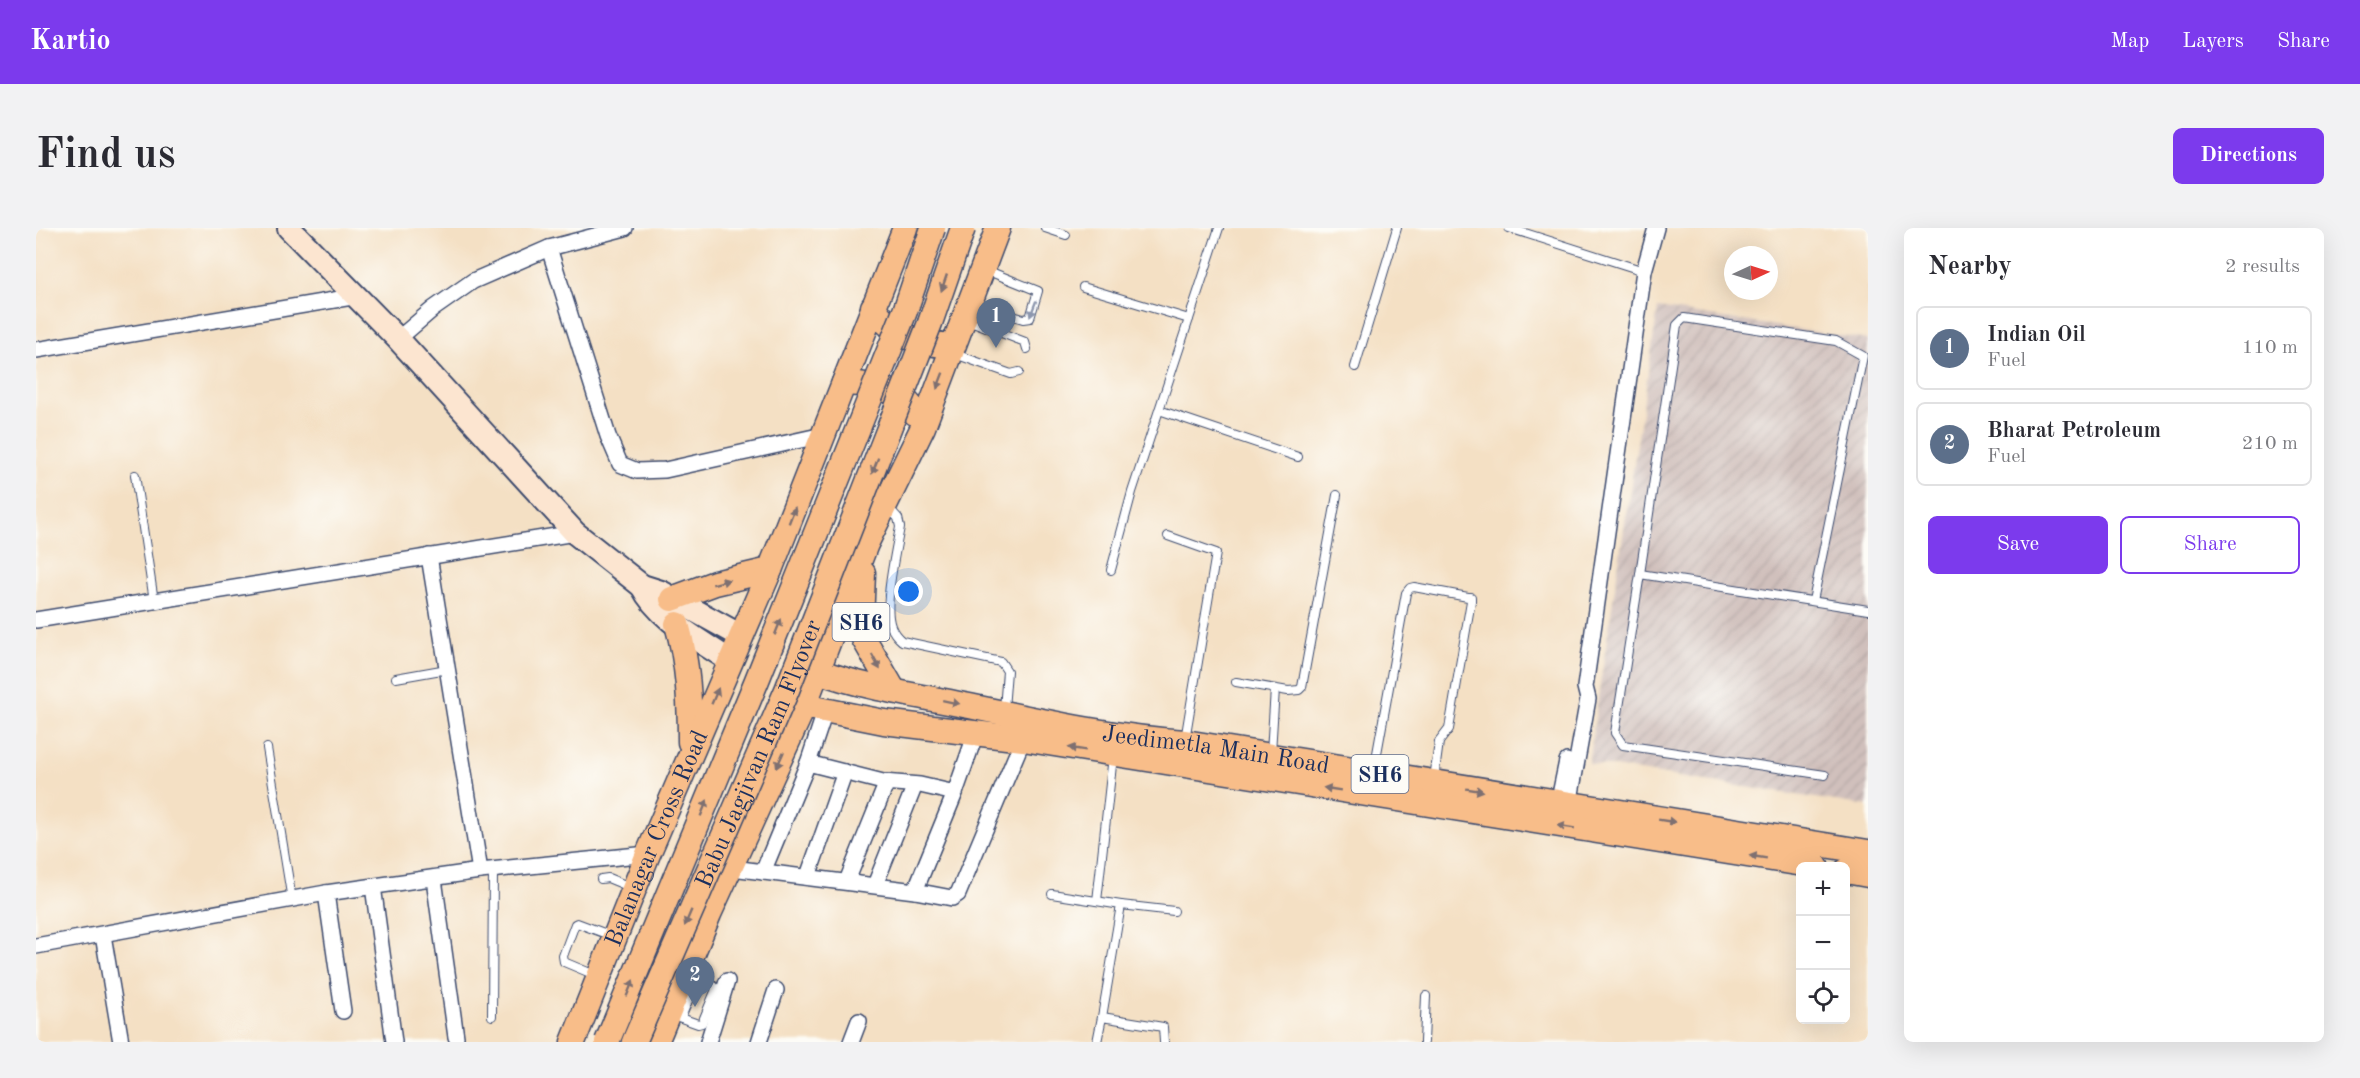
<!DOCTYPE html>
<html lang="en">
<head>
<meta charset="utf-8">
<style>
  :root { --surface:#fff; --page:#f2f2f3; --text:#2b2b33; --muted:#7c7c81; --line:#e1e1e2; --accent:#7c3aed }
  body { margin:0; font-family:"Old Standard TT",serif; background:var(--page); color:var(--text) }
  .controls { position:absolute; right:18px; bottom:18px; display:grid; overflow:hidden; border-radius:9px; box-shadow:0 6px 24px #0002 }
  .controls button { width:54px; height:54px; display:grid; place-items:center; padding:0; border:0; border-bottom:2px solid var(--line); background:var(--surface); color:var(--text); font:30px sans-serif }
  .compass { position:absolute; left:1688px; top:18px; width:54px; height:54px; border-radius:50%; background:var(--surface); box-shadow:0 6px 24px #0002; rotate:86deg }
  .you { position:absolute; left:873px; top:364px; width:21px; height:21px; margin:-15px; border:4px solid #fff; border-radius:50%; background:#1a73e8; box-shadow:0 0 0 9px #1a73e833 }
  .badge { display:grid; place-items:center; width:39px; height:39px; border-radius:50%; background:var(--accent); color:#fff; font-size:20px; font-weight:700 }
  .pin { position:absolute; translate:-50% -50px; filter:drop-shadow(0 2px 3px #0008) }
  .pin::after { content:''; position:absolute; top:32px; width:21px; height:18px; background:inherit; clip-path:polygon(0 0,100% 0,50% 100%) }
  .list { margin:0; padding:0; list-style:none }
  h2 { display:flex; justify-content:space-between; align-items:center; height:78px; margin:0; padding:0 24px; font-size:26px }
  h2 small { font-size:20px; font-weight:400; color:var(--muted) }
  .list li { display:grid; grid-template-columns:39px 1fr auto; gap:18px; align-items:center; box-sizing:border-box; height:84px; margin:0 12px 12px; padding:0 12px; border:2px solid var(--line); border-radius:9px }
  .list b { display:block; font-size:22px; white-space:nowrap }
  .list p { margin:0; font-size:20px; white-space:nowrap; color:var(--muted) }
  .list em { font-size:20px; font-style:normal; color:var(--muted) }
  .actions { display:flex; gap:12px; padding:18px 24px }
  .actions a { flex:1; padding:14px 0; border:2px solid var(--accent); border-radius:9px; text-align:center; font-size:21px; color:var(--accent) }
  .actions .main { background:var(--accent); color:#fff }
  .icon { flex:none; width:33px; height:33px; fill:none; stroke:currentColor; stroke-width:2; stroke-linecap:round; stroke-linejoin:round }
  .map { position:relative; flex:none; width:1832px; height:814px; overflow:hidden; border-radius:9px }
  header { display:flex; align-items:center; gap:36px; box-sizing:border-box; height:84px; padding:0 30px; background:var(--accent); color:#fff }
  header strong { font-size:28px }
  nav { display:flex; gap:33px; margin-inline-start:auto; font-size:21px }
  .intro { display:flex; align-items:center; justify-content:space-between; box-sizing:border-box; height:144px; padding:0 36px }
  h1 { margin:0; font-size:42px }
  .button { padding:15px 27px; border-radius:9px; background:var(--accent); color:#fff; font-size:21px; font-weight:700 }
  main { display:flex; gap:36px; padding:0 36px }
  aside { flex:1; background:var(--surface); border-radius:9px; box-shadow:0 6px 24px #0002 }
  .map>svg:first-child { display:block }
</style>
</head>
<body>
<header>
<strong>Kartio</strong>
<nav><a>Map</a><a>Layers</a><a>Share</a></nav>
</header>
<div class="intro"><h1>Find us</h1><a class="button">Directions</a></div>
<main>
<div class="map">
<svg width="1832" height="814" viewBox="0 0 1832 814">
  <defs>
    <pattern id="industrial-furrows" width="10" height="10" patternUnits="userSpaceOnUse" patternTransform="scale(1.5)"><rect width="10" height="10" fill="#d0c0bc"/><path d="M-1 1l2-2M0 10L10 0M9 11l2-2" fill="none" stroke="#b2a5a4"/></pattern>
  </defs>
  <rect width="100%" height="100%" fill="#fdfcf7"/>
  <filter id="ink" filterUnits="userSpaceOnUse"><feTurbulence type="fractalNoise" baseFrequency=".0167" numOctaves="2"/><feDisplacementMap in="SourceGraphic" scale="12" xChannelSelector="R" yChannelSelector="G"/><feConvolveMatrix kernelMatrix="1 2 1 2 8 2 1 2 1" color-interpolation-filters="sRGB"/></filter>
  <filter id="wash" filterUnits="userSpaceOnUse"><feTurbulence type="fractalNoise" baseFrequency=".008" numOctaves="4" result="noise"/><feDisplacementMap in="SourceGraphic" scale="24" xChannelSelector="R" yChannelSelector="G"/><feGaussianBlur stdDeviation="1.35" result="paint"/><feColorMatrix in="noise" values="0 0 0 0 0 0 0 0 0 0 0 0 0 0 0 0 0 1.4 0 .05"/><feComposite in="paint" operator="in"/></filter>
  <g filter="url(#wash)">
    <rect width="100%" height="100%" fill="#f4e0c4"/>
    <path fill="url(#industrial-furrows)" d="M 1622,80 L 1832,112 L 1832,578 L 1552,535 Z"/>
  </g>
  <g filter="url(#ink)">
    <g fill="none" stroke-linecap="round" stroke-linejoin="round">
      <g stroke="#3c4a6d" stroke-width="10">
        <g id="lane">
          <path d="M 1009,0 L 1030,7"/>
          <path d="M 1473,0 L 1608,43"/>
          <path d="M 1047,59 L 1153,91"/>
          <path d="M 937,76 L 987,91 L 994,90 L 1002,63 L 950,42"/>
          <path d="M 932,92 L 989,114 L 991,121"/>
          <path d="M 919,126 L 975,146 L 983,144"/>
          <path d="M 1319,139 L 1361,0"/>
          <path d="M 1123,182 L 1262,229"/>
          <path d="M 99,247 L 118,373"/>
          <path d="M 852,279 L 862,290 L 864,299 C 860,322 847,378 855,398 C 857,404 861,409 866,413 L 965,434 L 971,443 L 968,481"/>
          <path d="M 1132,308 L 1180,325 L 1149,512"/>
          <path d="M 1075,342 L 1096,264 L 1183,0"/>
          <path d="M 1604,346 L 1641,97 L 1648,90 L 1800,113 L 1827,128 L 1777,373"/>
          <path d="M 360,450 L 411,441"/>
          <path d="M 1200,454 L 1252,463 L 1263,462 L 1266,459 L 1301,267"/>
          <path d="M 231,520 L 256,672"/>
          <path d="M 1235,524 L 1239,461"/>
          <path d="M 1338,542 L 1370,365 L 1374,360 L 1378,359 L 1432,369 L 1435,369 L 1435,373 L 1413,501 L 1403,514 L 1398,551"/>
          <path d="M 1789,547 L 1587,517 L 1579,505 L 1604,346 L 1832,382"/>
          <path d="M 565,651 L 572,650 L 594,659"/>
          <path d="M 1016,666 L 1085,677 L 1066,789"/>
          <path d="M 1061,673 L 1077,528"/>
          <path d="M 1085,677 L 1138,683"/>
          <path d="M 559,747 L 528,734 L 527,728 L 539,696 L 541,695 L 576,708"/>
          <path d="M 634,786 L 662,796 L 666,795 L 680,761 L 678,758 L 651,744"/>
          <path d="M 456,788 L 457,642"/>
          <path d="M 645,789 L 662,750"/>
          <path d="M 1061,814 L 1066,789 L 1127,799 L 1128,814"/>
          <path d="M 1388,814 L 1390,768"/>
        </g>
      </g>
      <g stroke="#3c4a6d" stroke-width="18">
        <g id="street">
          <path d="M 513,20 L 572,208 L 584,236 L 601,243 L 629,242 L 787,207"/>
          <path d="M 362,111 L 397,81 L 437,53 L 513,20 L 589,0"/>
          <path d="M 0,122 L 322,68"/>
          <path d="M 393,328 L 444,643"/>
          <path d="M 0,392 L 539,305"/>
          <path d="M 772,535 L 789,484"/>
          <path d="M 1522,576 L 1531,533"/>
          <path d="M 1533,577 L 1552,471 L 1549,459 L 1608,43 L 1620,0"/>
          <path d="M 696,640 L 879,663 L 919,565 L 940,505"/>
          <path d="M 727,644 L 772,535 L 847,554 L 884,557 L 919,565"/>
          <path d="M 772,648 L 809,544"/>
          <path d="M 398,651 L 420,809"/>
          <path d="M 811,653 L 851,554"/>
          <path d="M 839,657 L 879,557"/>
          <path d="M 337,658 L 358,814"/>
          <path d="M 879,663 L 916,670 L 922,666 L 987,511"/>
          <path d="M 290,665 L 307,783"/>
          <path d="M 67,707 L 85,814"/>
          <path d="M 0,718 L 290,665 L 444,643 L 612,626"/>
          <path d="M 672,814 L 691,753"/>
          <path d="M 723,814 L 740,762"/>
          <path d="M 815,814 L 823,793"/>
        </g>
      </g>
      <g stroke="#3c4a6d" stroke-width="26">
        <g id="secondary">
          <path d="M 253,0 L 362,111 L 539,305 L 606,358 L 625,364 L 705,408"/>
          <path d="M 606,358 C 623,392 664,412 694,433"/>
        </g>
      </g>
      <g stroke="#3c4a6d" stroke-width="27">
        <g id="primary">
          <path d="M 837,79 C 859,110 881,115 917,118"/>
          <path d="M 808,155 C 832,156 867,160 879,185"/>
          <path d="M 827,345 L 825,395 L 828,411 L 858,463"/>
          <path d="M 636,371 L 679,355 L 734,342"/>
          <path d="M 641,396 C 652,435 654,473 654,514"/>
          <path id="s1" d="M 782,443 C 829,460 879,467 928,477 C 1002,492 1074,509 1149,514 L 1832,624"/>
          <path d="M 768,478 L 848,494 L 987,511 L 1780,638"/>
          <path d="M 1810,643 L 1832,647"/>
          <path id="s2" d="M 537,814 L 612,626 L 734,342 L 869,0"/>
          <path d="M 620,814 L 673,686 L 768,478 L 830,316 L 887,199 L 962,0"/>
        </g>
      </g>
      <use href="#lane" stroke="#fff" stroke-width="8"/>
      <use href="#street" stroke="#fff" stroke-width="15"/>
      <use href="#secondary" stroke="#fce5d0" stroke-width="22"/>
      <use href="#primary" stroke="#f8bd89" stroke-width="24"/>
      <g stroke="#3c4a6d" stroke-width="27" stroke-linecap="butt">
        <g id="primary-bridge">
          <path d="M 571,814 L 721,452 L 869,83 L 897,0"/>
          <path id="s3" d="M 598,814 L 751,462 L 894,95 L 927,0"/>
        </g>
      </g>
      <use href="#primary-bridge" stroke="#f8bd89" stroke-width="24"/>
    </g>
    <defs><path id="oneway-solid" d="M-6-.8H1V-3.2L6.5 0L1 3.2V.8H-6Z" transform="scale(1.5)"/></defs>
    <g fill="#7e6f71">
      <use href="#oneway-solid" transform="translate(908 55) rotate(109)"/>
      <use href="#oneway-solid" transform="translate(904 153) rotate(111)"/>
      <use href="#oneway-solid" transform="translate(839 238) rotate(111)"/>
      <use href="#oneway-solid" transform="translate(756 287) rotate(-69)"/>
      <use href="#oneway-solid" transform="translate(685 354) rotate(-15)"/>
      <use href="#oneway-solid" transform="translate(742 399) rotate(-68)"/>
      <use href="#oneway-solid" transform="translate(840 434) rotate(61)"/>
      <use href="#oneway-solid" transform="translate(679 468) rotate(-67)"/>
      <use href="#oneway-solid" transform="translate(915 474) rotate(12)"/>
      <use href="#oneway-solid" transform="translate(1041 521) rotate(-171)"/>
      <use href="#oneway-solid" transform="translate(744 532) rotate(114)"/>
      <use href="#oneway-solid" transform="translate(1296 561) rotate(-171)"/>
      <use href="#oneway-solid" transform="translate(1439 562) rotate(9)"/>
      <use href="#oneway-solid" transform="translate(668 580) rotate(-68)"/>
      <use href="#oneway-solid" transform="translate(1631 593) rotate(9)"/>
      <use href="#oneway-solid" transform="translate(1530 599) rotate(-171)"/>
      <use href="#oneway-solid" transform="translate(1722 629) rotate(-171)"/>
      <use href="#oneway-solid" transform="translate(652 690) rotate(113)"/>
      <use href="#oneway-solid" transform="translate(594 760) rotate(-68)"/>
    </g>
    <use fill="#8d97ae" href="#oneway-solid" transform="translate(997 81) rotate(111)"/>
  </g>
  <g text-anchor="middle" stroke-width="6" stroke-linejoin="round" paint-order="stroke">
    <g fill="#fdfcf7" stroke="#5f6c8c" stroke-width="1.5">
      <rect x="796.5" y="375" width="57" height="38" rx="4.5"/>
      <rect x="1315.5" y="527" width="57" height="38" rx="4.5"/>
    </g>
    <g font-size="22" font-weight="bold" fill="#1b2f5e">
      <text x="825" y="402">SH6</text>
      <text x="1344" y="554">SH6</text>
    </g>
    <g font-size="24" fill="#1b2f5e" stroke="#fdfcf7">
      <text dy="8" stroke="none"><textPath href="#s1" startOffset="406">Jeedimetla Main Road</textPath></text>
      <text dy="8" stroke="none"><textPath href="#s3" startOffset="314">Babu Jagjivan Ram Flyover</textPath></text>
      <text dy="8" stroke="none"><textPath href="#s2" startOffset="220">Balanagar Cross Road</textPath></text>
    </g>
  </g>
</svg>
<div class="controls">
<button>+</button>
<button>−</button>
<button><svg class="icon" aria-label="locate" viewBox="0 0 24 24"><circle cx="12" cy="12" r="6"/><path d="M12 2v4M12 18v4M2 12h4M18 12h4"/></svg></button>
</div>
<svg class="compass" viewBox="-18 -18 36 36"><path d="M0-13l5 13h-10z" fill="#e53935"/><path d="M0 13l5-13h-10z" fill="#7c7c81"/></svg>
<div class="you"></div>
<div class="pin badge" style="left:960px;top:120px;background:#5c6f8a">1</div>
<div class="pin badge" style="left:659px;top:779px;background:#5c6f8a">2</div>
</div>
<aside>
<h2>Nearby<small>2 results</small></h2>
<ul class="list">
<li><span class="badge" style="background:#5c6f8a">1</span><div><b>Indian Oil</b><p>Fuel</p></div><em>110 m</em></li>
<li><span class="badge" style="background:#5c6f8a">2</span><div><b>Bharat Petroleum</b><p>Fuel</p></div><em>210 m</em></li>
</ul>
<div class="actions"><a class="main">Save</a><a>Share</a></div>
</aside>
</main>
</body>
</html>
